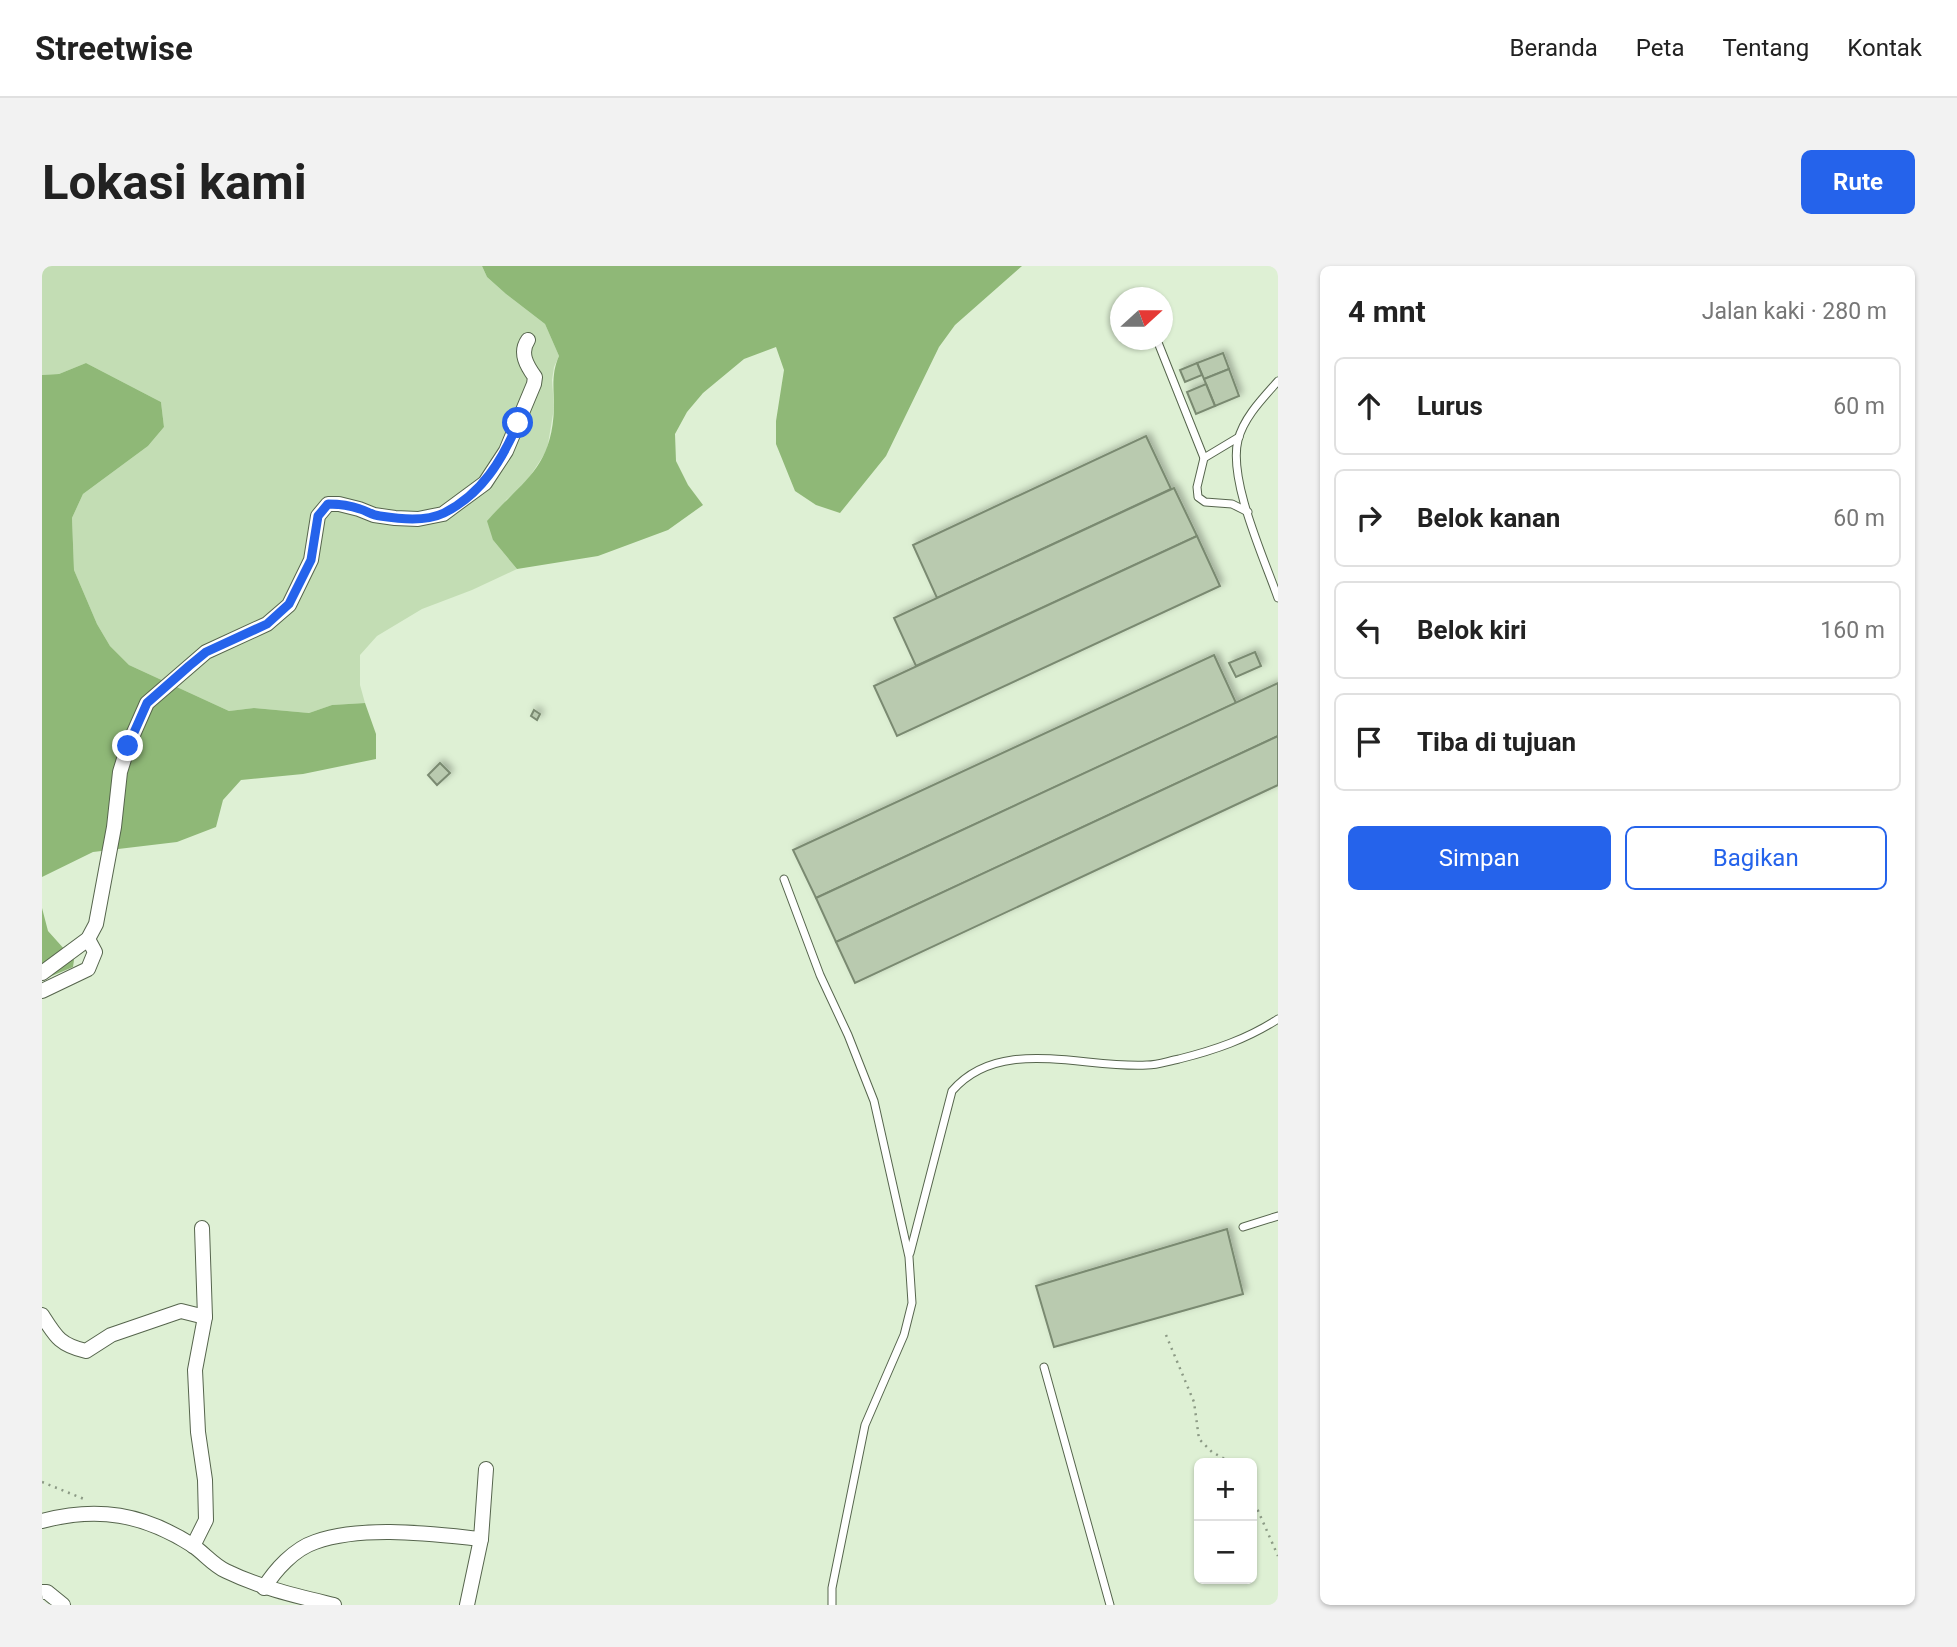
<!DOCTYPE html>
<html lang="id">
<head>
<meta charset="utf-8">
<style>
  :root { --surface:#fff; --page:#f2f2f2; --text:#222; --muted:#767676; --line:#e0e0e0; --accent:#2563eb }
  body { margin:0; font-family:Roboto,sans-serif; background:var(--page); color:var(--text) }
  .controls { position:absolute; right:21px; bottom:21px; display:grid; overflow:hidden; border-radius:10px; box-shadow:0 2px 5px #0004 }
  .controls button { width:63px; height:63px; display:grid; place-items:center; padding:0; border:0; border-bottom:2px solid var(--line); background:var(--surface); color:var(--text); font:35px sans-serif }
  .compass { position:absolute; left:1068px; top:21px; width:63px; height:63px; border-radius:50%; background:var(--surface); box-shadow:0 2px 5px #0004; rotate:69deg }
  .stop { position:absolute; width:21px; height:21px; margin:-16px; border:5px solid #2563eb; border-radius:50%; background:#fff }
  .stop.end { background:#2563eb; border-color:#fff; box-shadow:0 2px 7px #0008 }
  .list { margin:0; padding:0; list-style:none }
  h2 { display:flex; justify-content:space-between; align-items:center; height:91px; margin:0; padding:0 28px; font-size:30px }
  h2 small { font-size:23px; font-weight:400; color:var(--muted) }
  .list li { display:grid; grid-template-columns:46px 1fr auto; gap:21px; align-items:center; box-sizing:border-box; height:98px; margin:0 14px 14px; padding:0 14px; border:2px solid var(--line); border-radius:10px }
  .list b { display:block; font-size:26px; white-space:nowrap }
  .list em { font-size:23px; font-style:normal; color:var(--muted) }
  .actions { display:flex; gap:14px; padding:21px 28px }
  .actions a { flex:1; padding:16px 0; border:2px solid var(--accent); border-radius:10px; text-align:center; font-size:24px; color:var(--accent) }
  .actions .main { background:var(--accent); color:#fff }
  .icon { flex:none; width:38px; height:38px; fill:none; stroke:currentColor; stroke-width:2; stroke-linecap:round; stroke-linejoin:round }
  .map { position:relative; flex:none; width:1236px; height:1339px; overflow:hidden; border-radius:10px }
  header { display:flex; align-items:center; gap:42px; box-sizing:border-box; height:98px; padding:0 35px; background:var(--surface); border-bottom:2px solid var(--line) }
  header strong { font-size:33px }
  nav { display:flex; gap:38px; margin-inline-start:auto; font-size:24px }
  .intro { display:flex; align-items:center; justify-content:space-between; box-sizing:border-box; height:168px; padding:0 42px }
  h1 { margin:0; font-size:49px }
  .button { padding:18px 32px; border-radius:10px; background:var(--accent); color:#fff; font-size:24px; font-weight:700 }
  main { display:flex; gap:42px; padding:0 42px }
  aside { flex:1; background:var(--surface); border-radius:10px; box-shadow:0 2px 5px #0004 }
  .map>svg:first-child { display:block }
</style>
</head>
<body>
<header>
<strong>Streetwise</strong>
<nav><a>Beranda</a><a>Peta</a><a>Tentang</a><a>Kontak</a></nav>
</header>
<div class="intro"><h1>Lokasi kami</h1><a class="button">Rute</a></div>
<main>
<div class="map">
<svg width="1236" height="1339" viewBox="0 0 1236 1339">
  <defs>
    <filter id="shadow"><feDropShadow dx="3.5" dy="-3.5" stdDeviation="3.5" flood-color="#0004"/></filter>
  </defs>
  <rect width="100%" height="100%" fill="#def0d4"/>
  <path fill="#c3ddb4" d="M 0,0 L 440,0 L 445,11 L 464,28 L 503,58 L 517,90 L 512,101 L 510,114 L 512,142 L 505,184 L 483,218 L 464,234 L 451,274 L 475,303 L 430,324 L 380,343 L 335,370 L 318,389 L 318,419 L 323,437 L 290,439 L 267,447 L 212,442 L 187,445 L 87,399 L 68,380 L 55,358 L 32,304 L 30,252 L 41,228 L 106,180 L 122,161 L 119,136 L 44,97 L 17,108 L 0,109 Z"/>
  <g fill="#8fb877">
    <path d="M 440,0 L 980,0 L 913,59 L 897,81 L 844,190 L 798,247 L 774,239 L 753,225 L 734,178 L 734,155 L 742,104 L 734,81 L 702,93 L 661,127 L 645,146 L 633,168 L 634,195 L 646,219 L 661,239 L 626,264 L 556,290 L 475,303 L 451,274 L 445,255 C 480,215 510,203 512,142 C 512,123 509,108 517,90 L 503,58 L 464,28 L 445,11 Z"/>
    <path d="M 44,97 L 119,136 L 122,161 L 106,180 L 41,228 L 30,252 L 32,304 L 55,358 L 68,380 L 87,399 L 187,445 L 212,442 L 267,447 L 290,439 L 323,437 L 334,468 L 334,493 L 261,508 L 199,514 L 181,534 L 174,561 L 135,576 L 51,586 L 0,611 L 0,109 L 17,108 Z"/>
    <path d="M 0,642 L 6,665 L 32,694 L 31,701 L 0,714 Z"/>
  </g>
  <g fill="#b9caaf" stroke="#7a8a71" stroke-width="2" filter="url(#shadow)">
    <path d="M 1181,87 L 1187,103 L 1162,113 L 1155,97 Z"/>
    <path d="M 1155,97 L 1160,109 L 1143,116 L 1138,104 Z"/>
    <path d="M 1187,103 L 1197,130 L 1173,140 L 1162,113 Z"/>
    <path d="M 1164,118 L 1173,140 L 1154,148 L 1145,126 Z"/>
    <path d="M 1104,170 L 1129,223 L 895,332 L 871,279 Z"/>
    <path d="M 1132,222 L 1155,270 L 874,400 L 852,352 Z"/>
    <path d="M 1155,270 L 1178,320 L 855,470 L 832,420 Z"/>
    <path d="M 1213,386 L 1219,400 L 1194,411 L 1187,397 Z"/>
    <path d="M 1172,389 L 1194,437 L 774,632 L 751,584 Z"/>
    <path d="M 1236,417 L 1236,470 L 794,676 L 774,632 Z"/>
    <path d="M 492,444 L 498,448 L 495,454 L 489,450 Z"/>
    <path d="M 1236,470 L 1236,519 L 813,717 L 794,676 Z"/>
    <path d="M 398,497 L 408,507 L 395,519 L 386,509 Z"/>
    <path d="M 1185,963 L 1201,1028 L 1012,1081 L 994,1020 Z"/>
  </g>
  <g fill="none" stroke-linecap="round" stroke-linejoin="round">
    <g stroke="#56654d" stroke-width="9">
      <g id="lane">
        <path d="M 1115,74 L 1162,192"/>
        <path d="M 1236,115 C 1221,132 1202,151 1196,174 C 1186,214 1222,292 1236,332"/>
        <path d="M 1197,171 L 1162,192 L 1155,221 L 1156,231 L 1163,236 L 1190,238 L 1206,246"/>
        <path d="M 742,613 L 778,709 L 806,769 L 832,835 L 867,991 L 870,1037 L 862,1069 L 823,1159 L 790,1322 L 790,1339"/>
        <path d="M 1201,961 L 1236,950"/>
        <path d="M 868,987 L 910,825 C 958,769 1042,803 1105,799 C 1116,799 1126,795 1137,793 C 1173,784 1205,773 1236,753"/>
        <path d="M 1002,1101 L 1068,1339"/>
      </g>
    </g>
    <g stroke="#56654d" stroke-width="16">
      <g id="street">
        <path d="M 0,707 L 46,673 L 54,658 L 72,561 L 78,506 L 86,480 L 105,437 L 164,386 L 225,358 L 247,339 L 269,294 L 276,250 L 286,238 L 297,238 L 317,243 L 332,249 L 353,252 L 376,253 L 401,248 L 443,217 L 464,185 L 492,118 L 493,111 C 485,100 477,87 486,74"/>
        <path d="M 0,725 L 46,703 L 53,686 L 46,673"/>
        <path d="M 0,1049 C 14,1071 18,1079 44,1085 L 69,1069 L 139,1045 L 163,1051"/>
        <path d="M 0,1255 C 56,1240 101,1248 150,1279 C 162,1287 171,1299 184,1305 C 219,1322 255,1330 292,1339"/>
        <path d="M 151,1280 L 164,1254 L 163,1214 L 156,1166 L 153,1104 L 163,1051 L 160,962"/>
        <path d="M 222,1322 C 233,1304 252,1283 273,1276 C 322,1259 389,1268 439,1273"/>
        <path d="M 0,1326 L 5,1326 L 21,1339"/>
        <path d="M 425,1339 L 439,1273 L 444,1203"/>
      </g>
    </g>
    <g stroke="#8c9a85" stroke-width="2.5" stroke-dasharray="2 5" stroke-linecap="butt">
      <path d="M 1124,1069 L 1152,1136 L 1157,1173 L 1170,1186 L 1190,1197"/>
      <path d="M 0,1216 L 42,1233"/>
      <path d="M 1210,1231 L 1236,1290"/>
    </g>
    <use href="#lane" stroke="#fff" stroke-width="7"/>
    <use href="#street" stroke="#fff" stroke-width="14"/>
  </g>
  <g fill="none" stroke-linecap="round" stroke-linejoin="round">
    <path stroke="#2563eb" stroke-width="9" d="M 86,480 L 105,437 L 147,400 L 164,386 L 225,358 L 247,338 L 269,294 L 276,250 L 286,238 C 296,238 307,239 318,243 C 325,245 330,249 338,250 C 358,253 383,256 402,247 C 440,228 460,194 476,157"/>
  </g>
</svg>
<div class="controls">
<button>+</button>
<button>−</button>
</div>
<svg class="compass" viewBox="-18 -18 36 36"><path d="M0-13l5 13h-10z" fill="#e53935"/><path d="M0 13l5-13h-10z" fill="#767676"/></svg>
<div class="stop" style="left:476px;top:157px"></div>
<div class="stop end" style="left:86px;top:480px"></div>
</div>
<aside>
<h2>4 mnt<small>Jalan kaki · 280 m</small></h2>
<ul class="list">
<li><svg class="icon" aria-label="ahead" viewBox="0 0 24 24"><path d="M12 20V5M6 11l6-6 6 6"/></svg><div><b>Lurus</b></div><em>60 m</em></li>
<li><svg class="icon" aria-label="right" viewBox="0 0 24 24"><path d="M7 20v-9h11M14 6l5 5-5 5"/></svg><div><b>Belok kanan</b></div><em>60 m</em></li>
<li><svg class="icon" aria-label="left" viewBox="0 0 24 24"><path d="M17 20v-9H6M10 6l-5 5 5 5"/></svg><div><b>Belok kiri</b></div><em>160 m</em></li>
<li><svg class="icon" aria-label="arrive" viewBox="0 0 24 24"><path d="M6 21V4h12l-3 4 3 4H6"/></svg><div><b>Tiba di tujuan</b></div></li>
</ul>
<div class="actions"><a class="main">Simpan</a><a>Bagikan</a></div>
</aside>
</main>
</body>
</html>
